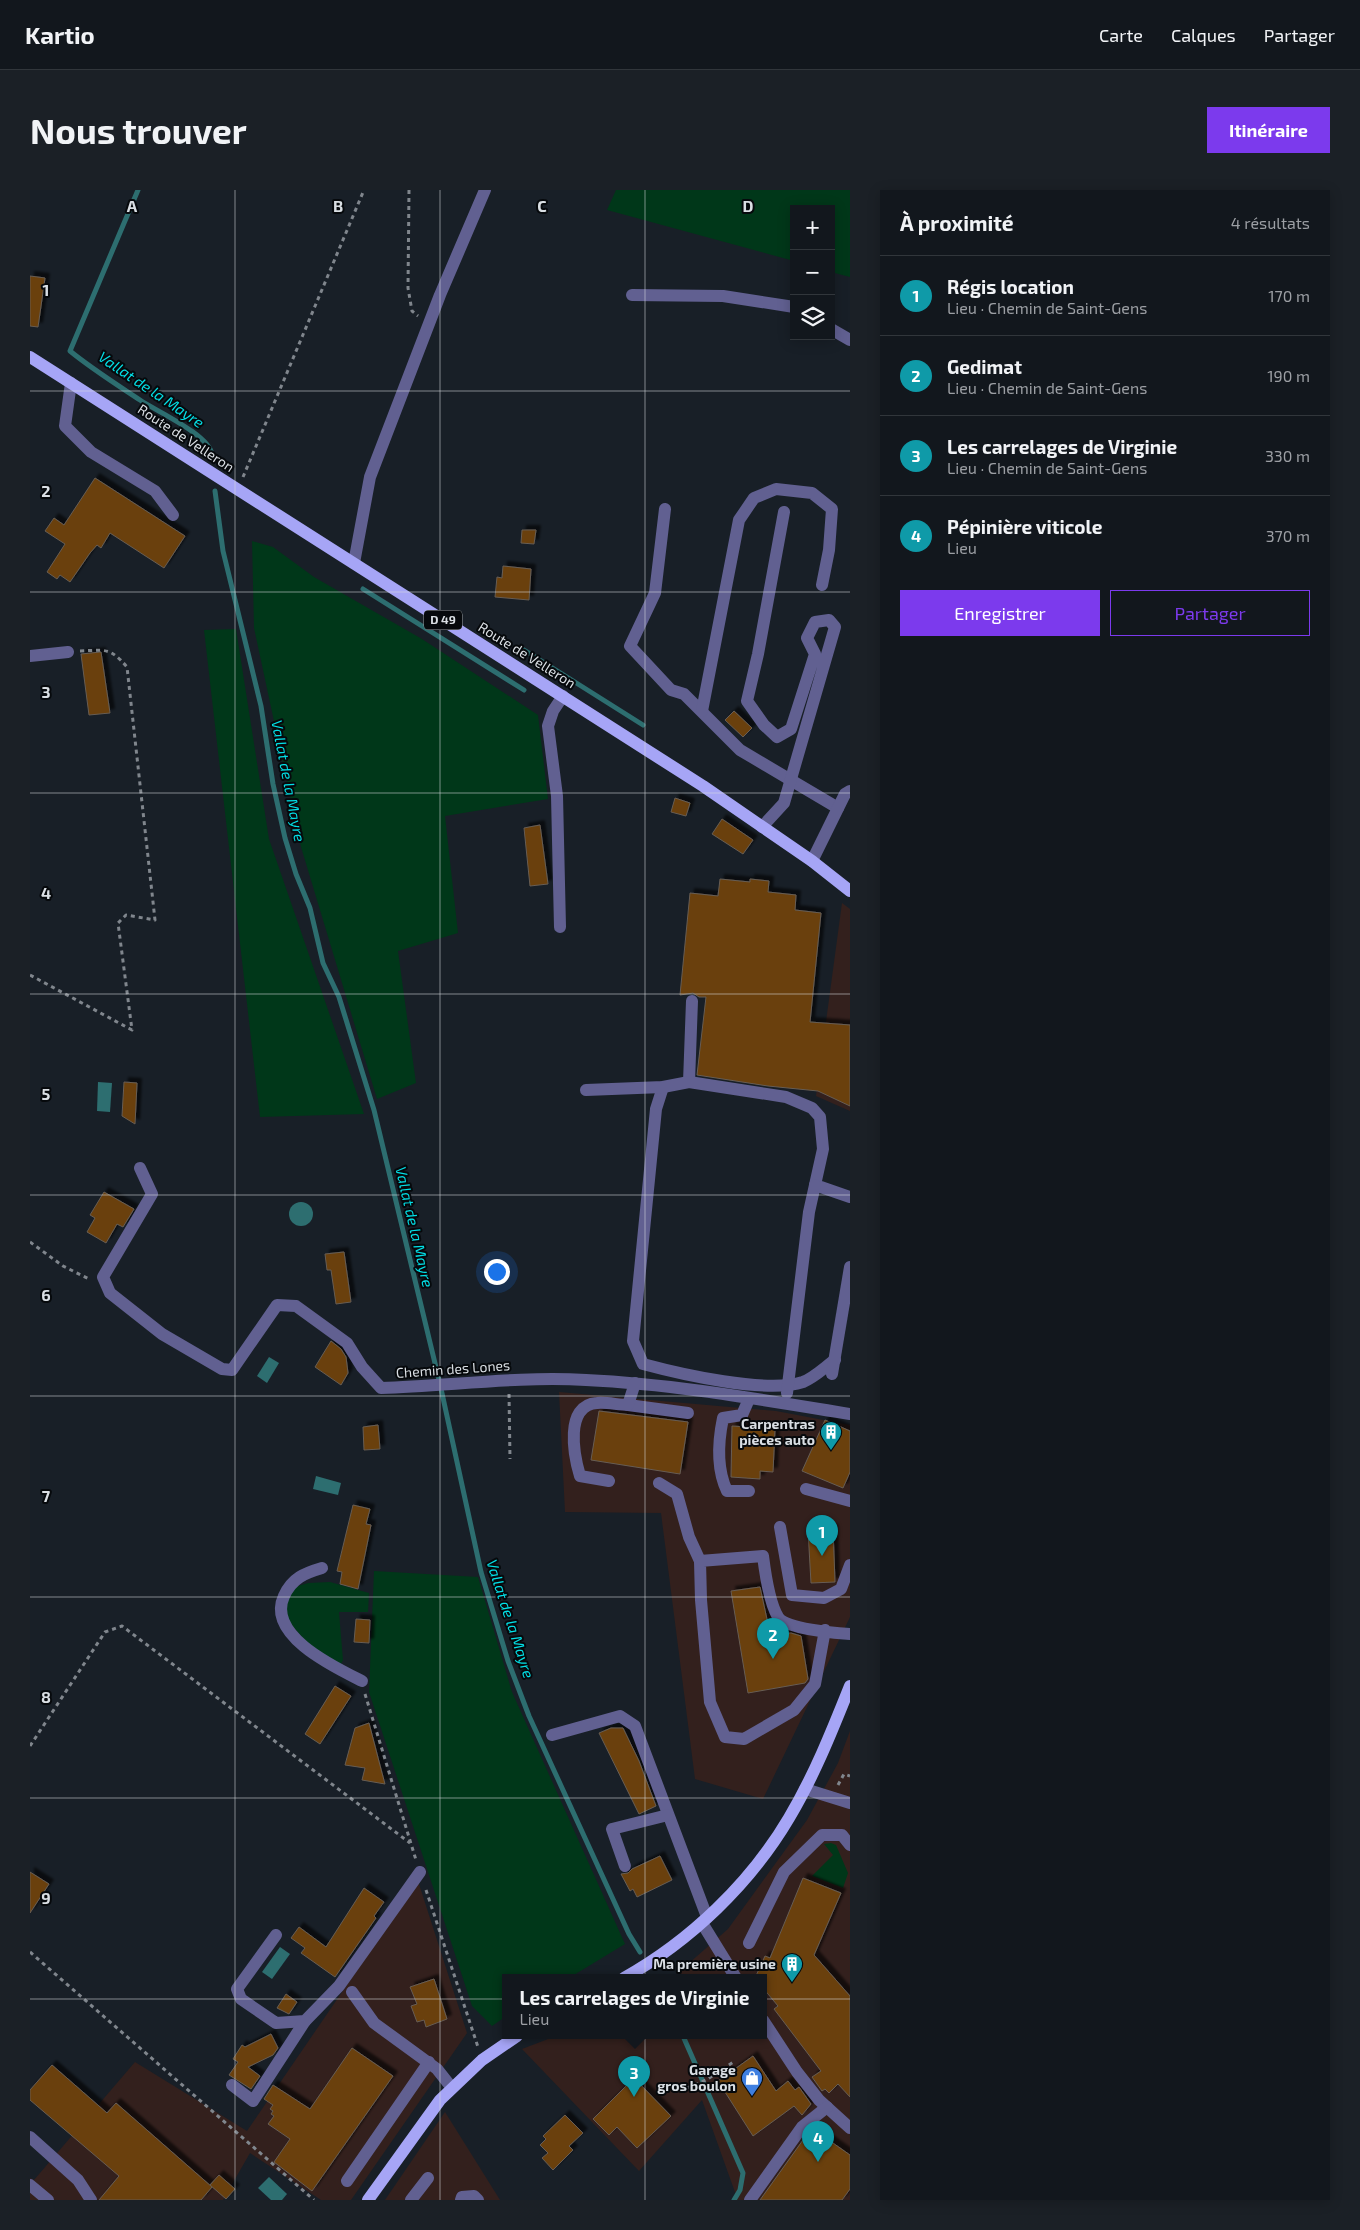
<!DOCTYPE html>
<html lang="fr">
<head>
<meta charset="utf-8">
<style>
  :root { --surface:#12171d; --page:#1b2026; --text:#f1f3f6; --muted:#9c9fa4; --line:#31363b; --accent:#7c3aed }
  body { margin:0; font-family:"Exo 2",sans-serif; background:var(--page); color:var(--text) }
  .controls { position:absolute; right:15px; top:15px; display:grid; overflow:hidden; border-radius:0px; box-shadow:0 2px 12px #0003 }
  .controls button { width:45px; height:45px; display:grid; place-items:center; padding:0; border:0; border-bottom:1px solid var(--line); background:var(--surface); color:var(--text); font:25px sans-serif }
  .you { position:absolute; left:466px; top:1081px; width:18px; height:18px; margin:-12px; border:4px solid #fff; border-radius:50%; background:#1a73e8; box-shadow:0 0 0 8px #1a73e833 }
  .badge { display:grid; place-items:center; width:32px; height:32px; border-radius:50%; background:var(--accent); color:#fff; font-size:16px; font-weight:700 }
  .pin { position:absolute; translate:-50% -41px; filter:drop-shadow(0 1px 2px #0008) }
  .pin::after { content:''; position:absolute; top:26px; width:18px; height:15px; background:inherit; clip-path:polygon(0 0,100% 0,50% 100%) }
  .popup { position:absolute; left:472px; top:1784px; width:265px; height:65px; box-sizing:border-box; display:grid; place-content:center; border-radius:0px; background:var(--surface); filter:drop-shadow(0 1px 4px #0005); font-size:16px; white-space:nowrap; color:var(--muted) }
  .popup b { font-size:19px; color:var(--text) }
  .popup::after { content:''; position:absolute; left:50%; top:100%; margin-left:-10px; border:10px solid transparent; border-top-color:var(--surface) }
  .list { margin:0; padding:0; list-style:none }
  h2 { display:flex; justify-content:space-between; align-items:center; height:65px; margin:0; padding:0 20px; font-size:21px }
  h2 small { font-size:16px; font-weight:400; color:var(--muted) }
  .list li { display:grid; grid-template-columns:32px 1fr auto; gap:15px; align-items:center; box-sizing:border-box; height:80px; padding:0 20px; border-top:1px solid var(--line) }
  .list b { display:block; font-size:19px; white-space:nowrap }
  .list p { margin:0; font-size:16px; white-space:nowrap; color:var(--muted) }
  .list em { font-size:16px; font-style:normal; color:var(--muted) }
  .actions { display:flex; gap:10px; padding:15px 20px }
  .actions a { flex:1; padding:11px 0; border:1px solid var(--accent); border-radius:0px; text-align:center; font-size:18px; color:var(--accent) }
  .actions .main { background:var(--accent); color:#fff }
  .icon { flex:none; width:28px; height:28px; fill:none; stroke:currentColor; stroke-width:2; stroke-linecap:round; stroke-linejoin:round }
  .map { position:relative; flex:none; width:820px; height:2010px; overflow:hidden; border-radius:0px }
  header { display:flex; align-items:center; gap:30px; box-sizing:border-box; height:70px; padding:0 25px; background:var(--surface); border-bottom:1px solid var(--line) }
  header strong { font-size:24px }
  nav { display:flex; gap:28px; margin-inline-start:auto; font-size:18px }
  .intro { display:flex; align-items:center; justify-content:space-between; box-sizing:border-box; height:120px; padding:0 30px }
  h1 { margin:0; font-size:35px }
  .button { padding:12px 22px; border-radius:0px; background:var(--accent); color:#fff; font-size:18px; font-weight:700 }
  main { display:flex; gap:30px; padding:0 30px }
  aside { flex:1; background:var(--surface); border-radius:0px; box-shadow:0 2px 12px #0003 }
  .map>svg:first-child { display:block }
</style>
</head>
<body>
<header>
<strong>Kartio</strong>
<nav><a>Carte</a><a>Calques</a><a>Partager</a></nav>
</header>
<div class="intro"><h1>Nous trouver</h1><a class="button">Itinéraire</a></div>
<main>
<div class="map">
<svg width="820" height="2010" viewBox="0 0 820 2010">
  <defs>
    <filter id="shadow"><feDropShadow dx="4.5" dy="-4.5" stdDeviation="1" flood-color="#0009"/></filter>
  </defs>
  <rect width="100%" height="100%" fill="#181f27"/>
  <g fill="#33201d">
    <path d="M 812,713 L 820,719 L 820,921 L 786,906 Z"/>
    <path d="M 529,1202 L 746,1221 L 820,1235 L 820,1427 L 733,1609 L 665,1589 L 631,1323 L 535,1322 Z"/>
    <path d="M 820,1541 L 820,2010 L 703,2010 L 706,2005 L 672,1910 L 609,1981 L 492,1859 L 526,1846 L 733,1846 L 733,1788 L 642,1788 L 698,1739 L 777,1630 L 808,1573 Z"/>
    <path d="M 388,1691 L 437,1843 L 321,2010 L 291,2010 L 220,1963 L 193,2010 L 0,2010 L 0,1988 L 4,1990 L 105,1872 L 217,1941 Z"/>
    <path d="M 415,1922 L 470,2010 L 355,2010 Z"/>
  </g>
  <g fill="#003719">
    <path d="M 586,0 L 820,0 L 820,87 L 801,82 L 801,19 L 764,19 L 764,71 L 577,20 Z"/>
    <path d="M 222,351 L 243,357 L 284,387 L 392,449 L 508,525 L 518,609 L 415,626 L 428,743 L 368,761 L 386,893 L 347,909 L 271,657 L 224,438 Z"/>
    <path d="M 206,439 L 239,649 L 334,924 L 230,927 L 174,440 Z"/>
    <path d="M 344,1381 L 448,1387 L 482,1502 L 595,1754 L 539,1788 L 475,1788 L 475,1827 L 462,1836 L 442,1816 L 339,1502 Z"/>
    <path d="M 300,1392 L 339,1403 L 338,1422 L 309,1422 L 313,1470 L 311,1474 L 282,1459 L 256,1428 L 257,1411 L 265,1397 L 278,1393 Z"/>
    <path d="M 801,1653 L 806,1655 L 818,1683 L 813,1698 L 782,1686 L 803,1665 L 794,1654 Z"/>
  </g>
  <g fill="#2d6e70">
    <path d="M 68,892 L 82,893 L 80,922 L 67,921 Z"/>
    <circle cx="271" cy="1024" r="12"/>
    <path d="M 239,1167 L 249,1173 L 237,1193 L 227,1186 Z"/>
    <path d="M 286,1286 L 311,1293 L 308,1305 L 283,1299 Z"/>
    <path d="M 250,1757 L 260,1764 L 242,1789 L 232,1782 Z"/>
    <path d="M 239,1987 L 257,2004 L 252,2010 L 241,2010 L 228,1998 Z"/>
  </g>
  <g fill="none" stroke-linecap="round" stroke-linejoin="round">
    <g stroke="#2d6e70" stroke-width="5">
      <path d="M 108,0 L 40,161 C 62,179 86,194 110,210 C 126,221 180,245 182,265"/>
      <path d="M 185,301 L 193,361 L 231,516 L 243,594 L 255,648 L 266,684 L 280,718 L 293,773 L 309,807 L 344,920 L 410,1194 L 451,1382 L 478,1471 L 499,1526 L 599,1744 L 610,1762"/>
      <path d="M 333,399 L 494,500"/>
      <path d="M 494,460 L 613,535"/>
      <path d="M 625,1788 L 626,1788"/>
      <path d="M 653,1846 L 713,1983 L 710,2000 L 704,2010"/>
    </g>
  </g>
  <g fill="#6b400a" stroke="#675d54" filter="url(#shadow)">
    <path d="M 0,86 L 15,88 L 8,137 L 0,136 Z"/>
    <path d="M 65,288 L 155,346 L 134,378 L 80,343 L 71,358 L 67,355 L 60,363 L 40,392 L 30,385 L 27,389 L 17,382 L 35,354 L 15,341 L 24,328 L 34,335 Z"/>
    <path d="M 492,340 L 506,340 L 504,354 L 491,353 Z"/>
    <path d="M 473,376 L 501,379 L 499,410 L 465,407 L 467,387 L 472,388 Z"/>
    <path d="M 71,462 L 80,523 L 59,525 L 51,464 Z"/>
    <path d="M 704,521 L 722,538 L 713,547 L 695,530 Z"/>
    <path d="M 645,608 L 660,613 L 656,626 L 641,622 Z"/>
    <path d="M 692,629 L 723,650 L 713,664 L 682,644 Z"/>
    <path d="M 510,635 L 518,694 L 500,696 L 494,638 Z"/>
    <path d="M 690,689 L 720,692 L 720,689 L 739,691 L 738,702 L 766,705 L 765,720 L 791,723 L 780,832 L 820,835 L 820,916 L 788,901 L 738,896 L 667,885 L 676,807 L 669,807 L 663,803 L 650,805 L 660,703 L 688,706 Z"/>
    <path d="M 94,892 L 107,893 L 105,934 L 92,926 Z"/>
    <path d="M 74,1002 L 104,1019 L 93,1037 L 87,1034 L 76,1053 L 57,1042 L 65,1028 L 60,1025 Z"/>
    <path d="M 314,1062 L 321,1112 L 306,1114 L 301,1080 L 297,1080 L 295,1064 Z"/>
    <path d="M 301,1151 L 311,1159 L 316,1167 L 318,1183 L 311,1195 L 285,1177 Z"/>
    <path d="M 569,1221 L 658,1232 L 650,1284 L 561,1270 Z"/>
    <path d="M 795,1230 L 820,1241 L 820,1282 L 813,1298 L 772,1281 Z"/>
    <path d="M 348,1235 L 350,1259 L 334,1260 L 333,1237 Z"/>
    <path d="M 702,1236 L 745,1239 L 743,1282 L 730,1281 L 730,1289 L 701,1287 Z"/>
    <path d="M 323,1315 L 340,1319 L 336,1334 L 341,1335 L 328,1399 L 310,1394 L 312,1382 L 307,1381 Z"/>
    <path d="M 803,1339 L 805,1392 L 781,1393 L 778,1340 Z"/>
    <path d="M 730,1397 L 738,1434 L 743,1434 L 751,1439 L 752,1444 L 761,1443 L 771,1446 L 778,1489 L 775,1493 L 718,1503 L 701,1401 Z"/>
    <path d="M 326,1429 L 340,1430 L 339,1453 L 324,1452 Z"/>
    <path d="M 305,1496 L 321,1506 L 290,1554 L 275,1544 Z"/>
    <path d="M 339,1533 L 352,1583 L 355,1594 L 332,1590 L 335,1578 L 315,1575 L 325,1538 Z"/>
    <path d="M 581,1538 L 593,1538 L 609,1571 L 626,1616 L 609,1624 L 569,1543 Z"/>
    <path d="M 630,1666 L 642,1690 L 607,1707 L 603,1699 L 600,1701 L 591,1684 L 598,1683 L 602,1679 Z"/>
    <path d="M 0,1682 L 19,1694 L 0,1723 Z"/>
    <path d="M 773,1688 L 811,1703 L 784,1765 L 820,1806 L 820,1907 L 808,1894 L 799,1903 L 795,1899 L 792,1901 L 782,1887 L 791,1881 L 744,1819 L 748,1816 L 733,1798 L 733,1788 L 725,1788 L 735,1766 L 740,1768 Z"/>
    <path d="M 334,1698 L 354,1712 L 344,1726 L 346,1728 L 305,1787 L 271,1763 L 275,1758 L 261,1748 L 269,1737 L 296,1757 Z"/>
    <path d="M 404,1789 L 417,1829 L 396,1837 L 394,1830 L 387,1832 L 381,1816 L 387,1814 L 380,1797 Z"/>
    <path d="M 256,1804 L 267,1812 L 259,1824 L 247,1818 Z"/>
    <path d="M 241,1844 L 248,1858 L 243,1865 L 218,1877 L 230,1886 L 221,1899 L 199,1885 L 208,1872 L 203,1869 L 212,1855 L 215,1857 Z"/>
    <path d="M 322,1858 L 363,1886 L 282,2001 L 244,1972 L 260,1949 L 238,1934 L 244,1926 L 241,1924 L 243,1921 L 240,1919 L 243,1915 L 234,1909 L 243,1895 L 280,1919 Z"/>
    <path d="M 723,1866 L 746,1901 L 758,1891 L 765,1900 L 769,1897 L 781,1914 L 772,1925 L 764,1916 L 723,1946 L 688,1891 Z"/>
    <path d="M 22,1875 L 77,1923 L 86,1913 L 182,1997 L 171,2010 L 69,2010 L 89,1986 L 0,1910 L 0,1900 Z"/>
    <path d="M 604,1888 L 641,1926 L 607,1958 L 587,1937 L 579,1945 L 563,1929 Z"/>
    <path d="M 535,1925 L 553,1943 L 539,1956 L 543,1960 L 523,1980 L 512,1968 L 518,1963 L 510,1955 L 516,1949 L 513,1946 Z"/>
    <path d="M 783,1939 L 820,1965 L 820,1999 L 812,2010 L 730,2010 L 778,1943 Z"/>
    <path d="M 189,1985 L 205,1999 L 196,2009 L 180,1995 Z"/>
  </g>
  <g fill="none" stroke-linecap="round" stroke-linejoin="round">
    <g stroke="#80868d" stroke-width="3" stroke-dasharray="4 4" stroke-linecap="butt">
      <path d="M 379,0 L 378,98 L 382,121 L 388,126"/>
      <path d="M 213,287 L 334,0"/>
      <path d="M 0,785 L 102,840 L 88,733 L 96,725 L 125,730 L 97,477 C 80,457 75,460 50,461"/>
      <path d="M 0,1052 L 33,1076 L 59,1089"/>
      <path d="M 479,1204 L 480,1269"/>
      <path d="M 335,1504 L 386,1670"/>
      <path d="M 0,1556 L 75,1442 L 92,1436 L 380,1653"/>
      <path d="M 808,1595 L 814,1584 L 820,1586"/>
      <path d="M 396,1700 L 448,1857"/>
      <path d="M 0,1762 L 284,2010"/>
      <path d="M 657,1898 L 676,1890 L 705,1871"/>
    </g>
    <g stroke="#616091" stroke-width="12">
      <path d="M 602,105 L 693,106 L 764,117"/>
      <path d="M 801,139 L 820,150"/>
      <path d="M 41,193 L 35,236 L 61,262 L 125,301 L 143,325"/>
      <path d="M 635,319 L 625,403 L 600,456 L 641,500 L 654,504 L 710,560 L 808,618"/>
      <path d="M 324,373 L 340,287 L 410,105 L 455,0"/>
      <path d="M 0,466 L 38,462"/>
      <path d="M 672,521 L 709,330 L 724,308 L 746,299 L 782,303 L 802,319 L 799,360 L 792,395"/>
      <path d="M 732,637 L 754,613 L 805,437 L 799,430 L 785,432 L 777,448 L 785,464 L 761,539 L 747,547 L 734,535 L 717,511 L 728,464 L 754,322"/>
      <path d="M 782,671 L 815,604 L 820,601"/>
      <path d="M 530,737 L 527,606 L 518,536 L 523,521 L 533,506"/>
      <path d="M 659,892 L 662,811"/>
      <path d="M 633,897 L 626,919 L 603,1151 L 613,1174 C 650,1184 737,1204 773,1192 C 784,1188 795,1177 805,1170"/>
      <path d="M 556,900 L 633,897 L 659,892 L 756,907 L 782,918 L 790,927 L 793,959 L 785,995 L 820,1007"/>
      <path d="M 110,978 L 122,1004 L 73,1087 L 80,1103 L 132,1144 L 192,1179 L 202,1180 L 247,1115 L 266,1116 L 317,1153 L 332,1177 L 351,1198 C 419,1196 488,1186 556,1190 C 644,1194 733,1210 820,1224"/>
      <path d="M 802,1184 L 820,1077"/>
      <path d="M 757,1203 L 779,1022 L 785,995"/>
      <path d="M 598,1215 L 658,1223"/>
      <path d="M 579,1291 L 550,1286 C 544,1266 534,1215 567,1213 C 577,1212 588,1215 598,1215 L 605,1193"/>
      <path d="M 629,1293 L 647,1304 L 659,1347 L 670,1371"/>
      <path d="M 776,1299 L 820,1311"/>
      <path d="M 719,1301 L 697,1301 C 687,1280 688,1252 693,1228 L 712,1225 L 719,1209"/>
      <path d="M 750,1337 L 762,1405 L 794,1408 L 811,1399 L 820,1375"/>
      <path d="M 292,1378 C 275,1383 262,1388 254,1406 C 236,1445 304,1477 332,1491"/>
      <path d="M 795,1440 L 785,1494 L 764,1520 L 714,1549 L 695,1547 L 680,1512 L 671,1410 L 670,1371 L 733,1366 C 735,1382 740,1414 748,1427 C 756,1439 805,1443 820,1444"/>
      <path d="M 522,1545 L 590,1526 L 605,1536 L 677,1727"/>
      <path d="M 775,1599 L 820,1613"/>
      <path d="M 595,1676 L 582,1639 L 638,1625"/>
      <path d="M 672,1733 L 706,1788"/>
      <path d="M 246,1745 L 207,1799 L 211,1809 L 246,1833 L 275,1831 L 309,1796 L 390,1682"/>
      <path d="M 719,1753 L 754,1682 L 792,1645 L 812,1645 L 820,1655"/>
      <path d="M 322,1802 L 344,1833 L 407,1879 L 422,1898"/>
      <path d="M 733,1830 L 767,1882 L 789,1910 L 820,1938"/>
      <path d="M 202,1895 L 223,1911 L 275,1831"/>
      <path d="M 0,1947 L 48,1990 L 61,2010"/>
      <path d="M 317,1991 L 399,1872"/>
      <path d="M 0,1995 L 18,2010"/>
      <path d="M 381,2010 L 398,1988"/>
      <path d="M 431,2010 L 432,2007 L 444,2006 L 448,2010"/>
      <path d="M 720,2010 L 772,1937 L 797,1917"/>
    </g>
    <g stroke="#a6a5f6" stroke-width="12">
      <path d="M 0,167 L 673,596 L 782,671 L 820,701"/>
      <path d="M 594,1788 C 660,1751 720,1694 759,1628 C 784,1586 802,1541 820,1496"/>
      <path d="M 338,2010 L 410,1910 L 452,1870 L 487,1846"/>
    </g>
  </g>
  <path fill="none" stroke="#dadfe4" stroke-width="1" stroke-opacity="0.55" d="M 205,0 L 205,2010M 410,0 L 410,2010M 615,0 L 615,2010M 0,201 L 820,201M 0,402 L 820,402M 0,603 L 820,603M 0,804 L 820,804M 0,1005 L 820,1005M 0,1206 L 820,1206M 0,1407 L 820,1407M 0,1608 L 820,1608M 0,1809 L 820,1809"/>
  <defs>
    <g id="building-pin" transform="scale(1.125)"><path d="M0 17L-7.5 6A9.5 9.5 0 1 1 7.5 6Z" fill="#0f9aa8" stroke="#06090c"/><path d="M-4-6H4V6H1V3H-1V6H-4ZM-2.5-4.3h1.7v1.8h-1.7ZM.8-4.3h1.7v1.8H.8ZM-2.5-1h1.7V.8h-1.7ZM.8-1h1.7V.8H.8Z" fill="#fff"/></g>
    <g id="shop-pin" transform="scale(1.125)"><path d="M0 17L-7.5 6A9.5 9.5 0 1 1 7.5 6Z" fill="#3f7fe0" stroke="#06090c"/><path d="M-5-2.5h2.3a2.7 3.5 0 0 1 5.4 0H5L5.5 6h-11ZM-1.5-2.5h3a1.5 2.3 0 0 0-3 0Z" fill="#fff"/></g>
  </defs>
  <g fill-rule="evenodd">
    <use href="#building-pin" x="801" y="1242"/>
    <use href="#building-pin" x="762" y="1774"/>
    <use href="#shop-pin" x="722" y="1888"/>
  </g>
  <g text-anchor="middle" stroke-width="4" stroke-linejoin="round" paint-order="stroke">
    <rect fill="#06090c" stroke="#9a9fa3" stroke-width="1" x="394" y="420.5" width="38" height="19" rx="4"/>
    <g font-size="12" font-weight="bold" fill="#dadfe4">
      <text x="413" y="434">D 49</text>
    </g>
    <g font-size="14" fill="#dadfe4" stroke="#06090c">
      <text transform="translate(156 248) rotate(33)" y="5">Route de Velleron</text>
      <text transform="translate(497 465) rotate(32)" y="5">Route de Velleron</text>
      <text transform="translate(423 1179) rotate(-4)" y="5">Chemin des Lones</text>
    </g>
    <g font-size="14" font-weight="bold" fill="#dadfe4" stroke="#06090c" text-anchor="end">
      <text x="785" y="1239">Carpentras<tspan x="785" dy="16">pièces auto</tspan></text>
      <text x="746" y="1779">Ma première usine</text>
      <text x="706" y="1885">Garage<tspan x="706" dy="16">gros boulon</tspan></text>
    </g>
    <g font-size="15" font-style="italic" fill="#03dfe6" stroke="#06090c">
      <text transform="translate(121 200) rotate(34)" y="5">Vallat de la Mayre</text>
      <text transform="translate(258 591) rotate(79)" y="5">Vallat de la Mayre</text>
      <text transform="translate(384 1037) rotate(77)" y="5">Vallat de la Mayre</text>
      <text transform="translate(480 1429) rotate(72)" y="5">Vallat de la Mayre</text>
    </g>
  </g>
  <g font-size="16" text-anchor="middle" font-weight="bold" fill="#dadfe4" stroke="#06090c" stroke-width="4" stroke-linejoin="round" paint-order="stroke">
    <text x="102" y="22">A</text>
    <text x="308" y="22">B</text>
    <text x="512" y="22">C</text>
    <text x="718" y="22">D</text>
    <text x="16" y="106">1</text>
    <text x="16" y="307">2</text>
    <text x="16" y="508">3</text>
    <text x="16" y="709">4</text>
    <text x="16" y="910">5</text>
    <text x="16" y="1111">6</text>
    <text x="16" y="1312">7</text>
    <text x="16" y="1513">8</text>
    <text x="16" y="1714">9</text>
  </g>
</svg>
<div class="controls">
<button>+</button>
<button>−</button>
<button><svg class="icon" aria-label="layers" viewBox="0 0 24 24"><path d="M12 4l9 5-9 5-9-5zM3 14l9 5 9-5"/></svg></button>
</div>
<div class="you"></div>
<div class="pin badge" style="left:792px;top:1366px;background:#0f9aa8">1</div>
<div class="pin badge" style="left:743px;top:1469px;background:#0f9aa8">2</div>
<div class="pin badge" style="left:604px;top:1907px;background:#0f9aa8">3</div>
<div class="popup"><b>Les carrelages de Virginie</b>Lieu</div>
<div class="pin badge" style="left:788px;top:1972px;background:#0f9aa8">4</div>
</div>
<aside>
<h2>À proximité<small>4 résultats</small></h2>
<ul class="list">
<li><span class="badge" style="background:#0f9aa8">1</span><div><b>Régis location</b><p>Lieu · Chemin de Saint-Gens</p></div><em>170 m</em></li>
<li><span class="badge" style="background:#0f9aa8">2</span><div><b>Gedimat</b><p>Lieu · Chemin de Saint-Gens</p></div><em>190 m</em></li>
<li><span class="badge" style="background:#0f9aa8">3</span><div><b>Les carrelages de Virginie</b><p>Lieu · Chemin de Saint-Gens</p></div><em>330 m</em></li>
<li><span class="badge" style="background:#0f9aa8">4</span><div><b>Pépinière viticole</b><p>Lieu</p></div><em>370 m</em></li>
</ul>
<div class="actions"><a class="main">Enregistrer</a><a>Partager</a></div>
</aside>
</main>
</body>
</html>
